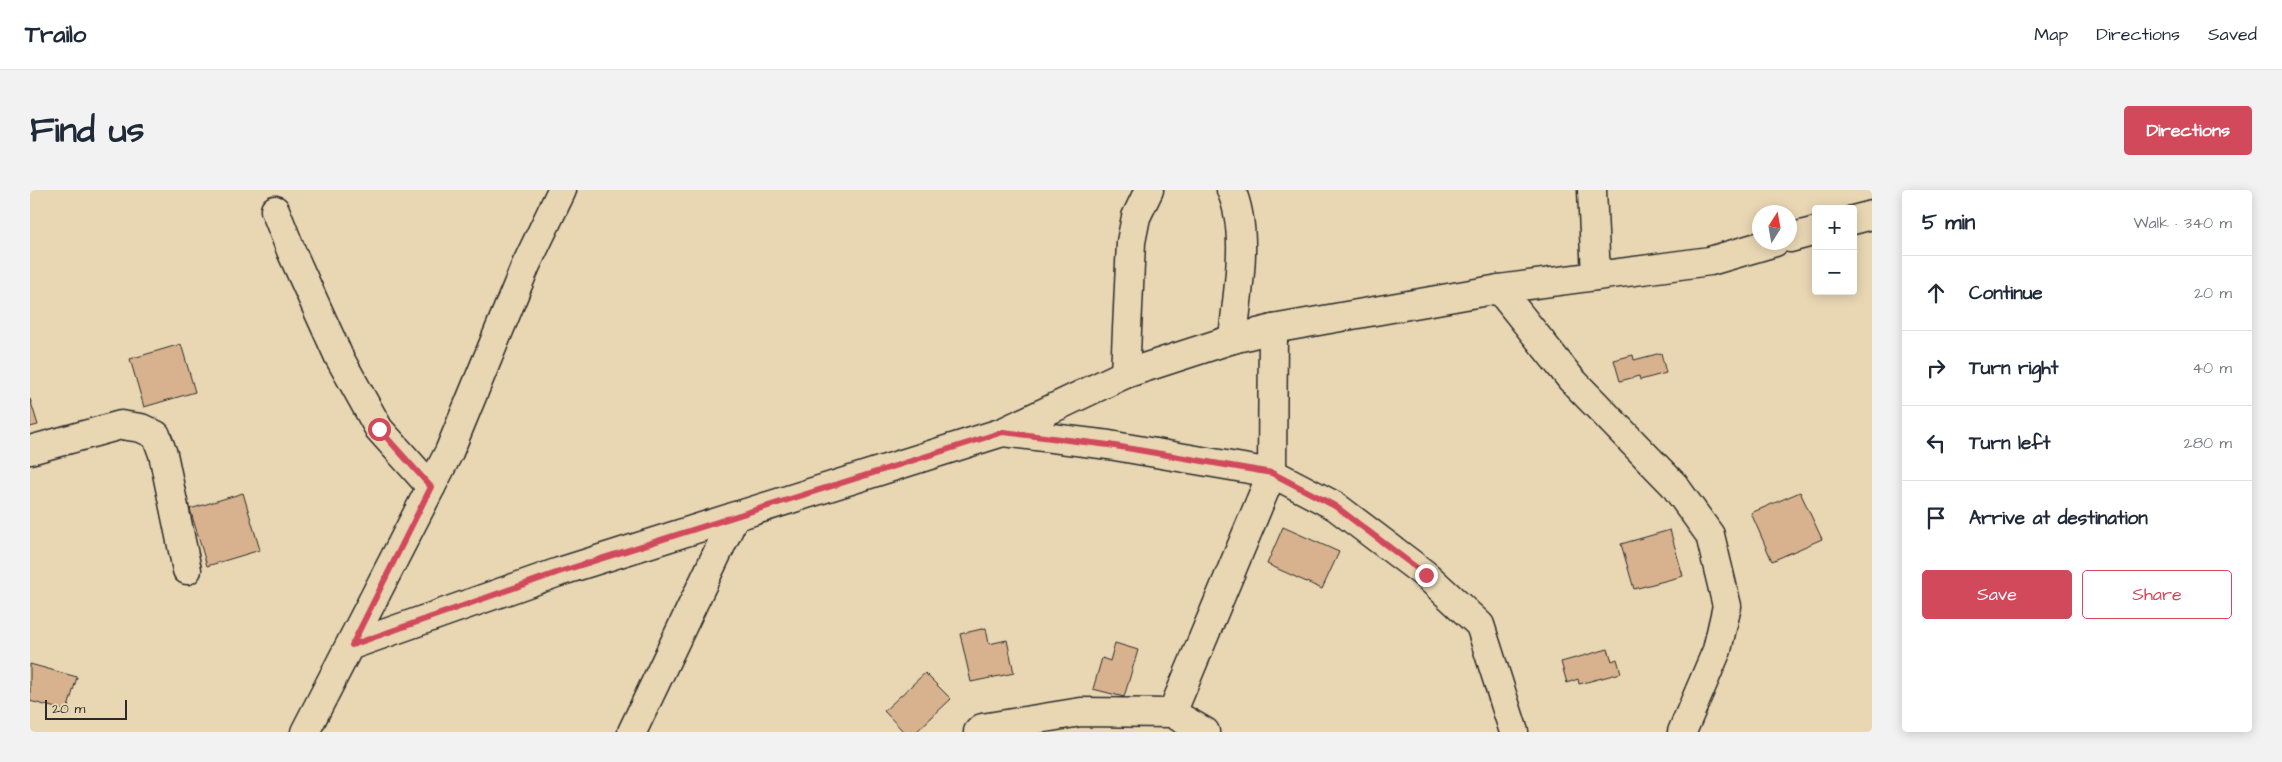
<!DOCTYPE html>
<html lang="en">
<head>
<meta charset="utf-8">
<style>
  :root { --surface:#fff; --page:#f2f2f3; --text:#1f2937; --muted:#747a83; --line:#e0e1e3; --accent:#d1495b }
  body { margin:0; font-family:"Architects Daughter",sans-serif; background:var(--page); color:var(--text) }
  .controls { position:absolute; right:15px; top:15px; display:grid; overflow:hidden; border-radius:5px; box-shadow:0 2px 12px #0003 }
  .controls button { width:45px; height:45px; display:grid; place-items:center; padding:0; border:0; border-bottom:1px solid var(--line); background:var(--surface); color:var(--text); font:25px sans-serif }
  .compass { position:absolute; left:1722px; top:15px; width:45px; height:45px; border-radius:50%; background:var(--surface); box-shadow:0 2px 12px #0003; rotate:11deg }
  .scale { position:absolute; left:15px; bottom:12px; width:82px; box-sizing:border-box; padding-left:5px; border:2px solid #2b2b2b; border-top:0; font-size:14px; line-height:18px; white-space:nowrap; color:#2b2b2b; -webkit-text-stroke:4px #e9d7b4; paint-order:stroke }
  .stop { position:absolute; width:15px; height:15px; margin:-11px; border:4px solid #d1495b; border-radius:50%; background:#fff }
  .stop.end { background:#d1495b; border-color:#fff; box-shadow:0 1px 5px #0008 }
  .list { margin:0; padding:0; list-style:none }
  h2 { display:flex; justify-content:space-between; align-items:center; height:65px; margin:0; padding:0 20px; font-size:21px }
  h2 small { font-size:16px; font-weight:400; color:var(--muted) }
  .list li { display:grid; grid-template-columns:32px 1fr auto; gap:15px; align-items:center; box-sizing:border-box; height:75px; padding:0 20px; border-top:1px solid var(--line) }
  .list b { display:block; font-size:19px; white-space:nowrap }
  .list em { font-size:16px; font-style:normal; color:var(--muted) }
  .actions { display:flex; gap:10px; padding:15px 20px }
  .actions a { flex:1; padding:11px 0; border:1px solid var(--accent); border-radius:5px; text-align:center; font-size:18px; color:var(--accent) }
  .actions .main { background:var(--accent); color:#fff }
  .icon { flex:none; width:28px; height:28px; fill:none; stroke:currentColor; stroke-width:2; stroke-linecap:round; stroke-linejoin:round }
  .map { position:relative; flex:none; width:1842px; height:542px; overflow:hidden; border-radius:5px }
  header { display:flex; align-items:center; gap:30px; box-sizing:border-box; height:70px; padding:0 25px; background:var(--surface); border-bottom:1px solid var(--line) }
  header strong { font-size:24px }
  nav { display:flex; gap:28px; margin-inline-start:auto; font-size:18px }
  .intro { display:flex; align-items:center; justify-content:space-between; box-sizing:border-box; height:120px; padding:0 30px }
  h1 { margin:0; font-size:35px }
  .button { padding:12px 22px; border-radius:5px; background:var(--accent); color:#fff; font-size:18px; font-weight:700 }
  main { display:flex; gap:30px; padding:0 30px }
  aside { flex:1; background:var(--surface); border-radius:5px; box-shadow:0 2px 12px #0003 }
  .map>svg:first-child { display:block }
</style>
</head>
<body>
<header>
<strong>Trailo</strong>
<nav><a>Map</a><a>Directions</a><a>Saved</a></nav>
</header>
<div class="intro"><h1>Find us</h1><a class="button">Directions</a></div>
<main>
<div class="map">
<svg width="1842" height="542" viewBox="0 0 1842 542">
  <rect width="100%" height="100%" fill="#e9d7b4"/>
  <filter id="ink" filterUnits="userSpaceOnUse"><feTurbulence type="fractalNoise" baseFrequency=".02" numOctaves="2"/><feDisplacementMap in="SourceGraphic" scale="10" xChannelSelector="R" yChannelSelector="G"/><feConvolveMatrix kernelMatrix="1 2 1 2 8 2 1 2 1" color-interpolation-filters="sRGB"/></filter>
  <g filter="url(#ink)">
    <g fill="#d8b28e" stroke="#2b2b2b">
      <path d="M 151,154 L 165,202 L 114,217 L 100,169 Z"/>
      <path d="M 1631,163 L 1636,183 L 1610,190 L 1609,186 L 1590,191 L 1584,170 L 1603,165 L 1604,170 Z"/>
      <path d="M 0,209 L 8,235 L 0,237 Z"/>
      <path d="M 1770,302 L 1792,349 L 1742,371 L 1721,323 Z"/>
      <path d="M 213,303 L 230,360 L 177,376 L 160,319 Z"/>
      <path d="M 1253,337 L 1309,362 L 1292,399 L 1237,374 Z"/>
      <path d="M 1640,340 L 1653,386 L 1604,399 L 1591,354 Z"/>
      <path d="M 956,438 L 959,454 L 977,450 L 984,483 L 941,492 L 930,444 Z"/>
      <path d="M 1085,453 L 1108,460 L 1094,507 L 1063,499 L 1072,468 L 1080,471 Z"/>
      <path d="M 1578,459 L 1582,471 L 1587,469 L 1591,483 L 1549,494 L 1548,489 L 1537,493 L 1531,472 Z"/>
      <path d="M 0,474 L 47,487 L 37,521 L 0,511 Z"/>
      <path d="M 895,483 L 921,509 L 886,542 L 874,542 L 854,521 Z"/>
    </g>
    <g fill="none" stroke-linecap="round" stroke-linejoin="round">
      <g stroke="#2b2b2b" stroke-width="31">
        <g id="minor">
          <path d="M 1201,0 C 1220,43 1207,103 1203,149"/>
          <path d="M 1562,0 L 1566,86"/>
          <path d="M 245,20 L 262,63 L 309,167 L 349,239 L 401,297"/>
          <path d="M 1823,30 L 1842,25"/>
          <path d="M 1760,48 L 1786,41"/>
          <path d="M 1469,99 L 1541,189 L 1644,295 L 1680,345 L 1697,416 L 1687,460 L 1652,542"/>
          <path d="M 1095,184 L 1101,52 L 1106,27 L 1119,0"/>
          <path d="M 973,242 L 1079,255 L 1242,283 L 1305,316 L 1396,385 L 1450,435 L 1484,542"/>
          <path d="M 0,260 L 91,235 L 111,238 L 126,245 L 133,264 L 157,380"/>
          <path d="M 322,455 L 529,382 L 973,242 L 1095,184 L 1203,149 L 1243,139 L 1469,99 L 1680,71 L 1745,52"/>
          <path d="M 1142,523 L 1242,283 L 1243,139"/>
          <path d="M 275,542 L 419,262 L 496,75 L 532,0"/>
          <path d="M 602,542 L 705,326"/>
          <path d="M 948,542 L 952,538 L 1051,522 L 1142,523 L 1175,542"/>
        </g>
      </g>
      <use href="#minor" stroke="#e9d7b4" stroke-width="28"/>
    </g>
  </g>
  <g fill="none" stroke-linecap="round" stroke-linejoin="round" filter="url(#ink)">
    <path stroke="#d1495b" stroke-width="6" d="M 349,239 L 401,297 L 322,455 L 529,382 L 973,242 L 1079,255 L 1242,283 L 1305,316 L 1396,385"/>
  </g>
</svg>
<div class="controls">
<button>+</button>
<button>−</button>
</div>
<svg class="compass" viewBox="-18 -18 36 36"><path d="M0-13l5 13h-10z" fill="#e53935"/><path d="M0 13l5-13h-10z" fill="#747a83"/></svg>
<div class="scale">20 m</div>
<div class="stop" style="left:349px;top:239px"></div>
<div class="stop end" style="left:1396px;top:385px"></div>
</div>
<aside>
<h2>5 min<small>Walk · 340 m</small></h2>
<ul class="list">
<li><svg class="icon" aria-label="ahead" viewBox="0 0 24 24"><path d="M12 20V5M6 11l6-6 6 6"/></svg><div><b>Continue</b></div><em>20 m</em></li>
<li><svg class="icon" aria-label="right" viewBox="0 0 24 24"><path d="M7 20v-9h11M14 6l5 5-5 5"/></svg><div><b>Turn right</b></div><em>40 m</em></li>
<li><svg class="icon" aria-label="left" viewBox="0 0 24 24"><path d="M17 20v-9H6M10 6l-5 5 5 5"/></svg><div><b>Turn left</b></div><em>280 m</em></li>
<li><svg class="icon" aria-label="arrive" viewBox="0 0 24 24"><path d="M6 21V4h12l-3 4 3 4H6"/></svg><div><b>Arrive at destination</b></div></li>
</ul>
<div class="actions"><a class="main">Save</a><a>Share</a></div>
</aside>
</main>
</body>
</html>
